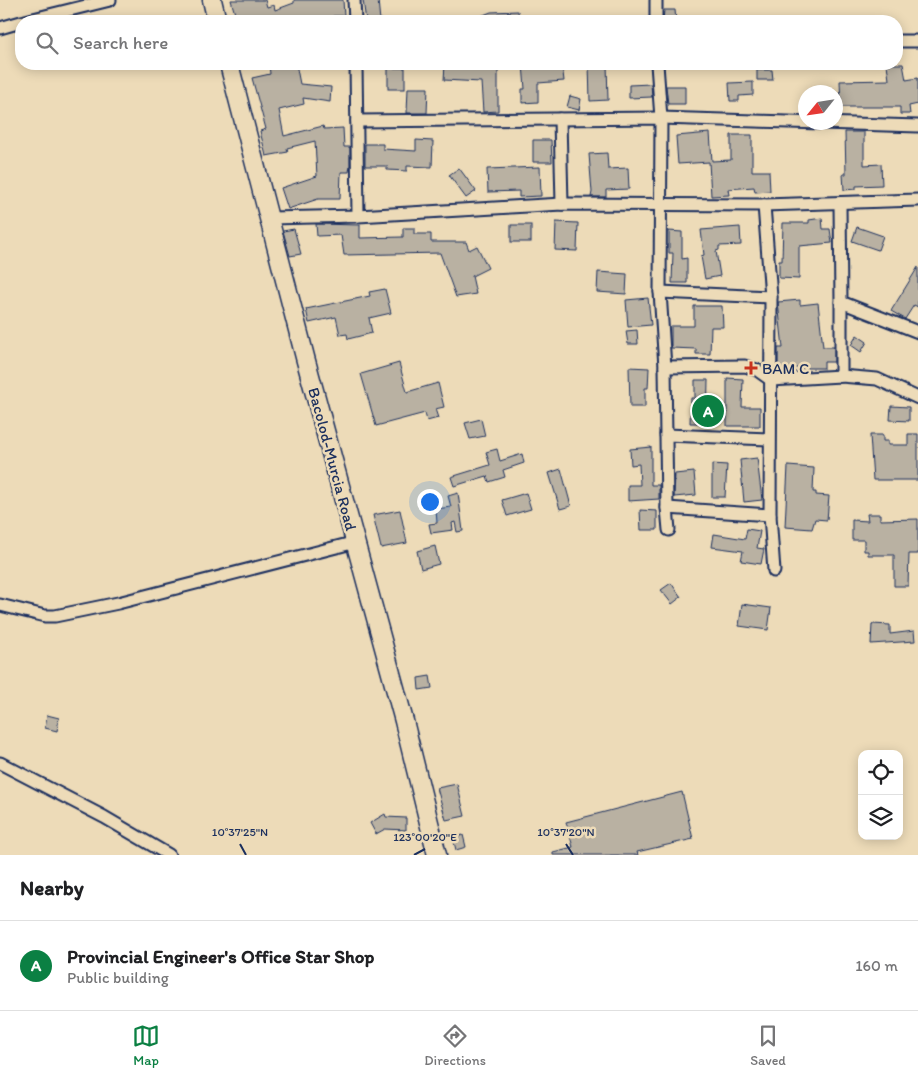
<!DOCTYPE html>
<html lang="en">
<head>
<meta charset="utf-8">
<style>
  :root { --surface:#fff; --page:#f2f2f2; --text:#202124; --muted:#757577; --line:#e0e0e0; --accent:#0b8043 }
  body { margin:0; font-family:Itim,sans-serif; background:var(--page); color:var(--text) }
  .controls { position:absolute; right:15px; bottom:15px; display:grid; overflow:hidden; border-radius:10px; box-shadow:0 2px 12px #0003 }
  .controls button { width:45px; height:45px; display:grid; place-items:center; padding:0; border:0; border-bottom:1px solid var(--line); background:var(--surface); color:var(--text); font:25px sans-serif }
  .compass { position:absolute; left:798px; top:85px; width:45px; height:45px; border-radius:50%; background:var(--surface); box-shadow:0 2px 12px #0003; rotate:240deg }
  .you { position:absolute; left:429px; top:501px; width:18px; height:18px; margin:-12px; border:4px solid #fff; border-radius:50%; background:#1a73e8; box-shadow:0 0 0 8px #1a73e833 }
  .badge { display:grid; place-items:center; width:32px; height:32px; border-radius:50%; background:var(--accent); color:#fff; font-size:16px; font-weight:700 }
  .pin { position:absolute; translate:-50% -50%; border:2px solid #fff; box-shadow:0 1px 5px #0006 }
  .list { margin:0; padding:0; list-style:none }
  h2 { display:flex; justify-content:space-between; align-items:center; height:65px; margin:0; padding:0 20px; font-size:21px }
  h2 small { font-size:16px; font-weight:400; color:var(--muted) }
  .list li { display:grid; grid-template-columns:32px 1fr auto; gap:15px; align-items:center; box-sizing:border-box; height:90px; padding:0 20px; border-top:1px solid var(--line) }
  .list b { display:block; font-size:19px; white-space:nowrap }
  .list p { margin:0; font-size:16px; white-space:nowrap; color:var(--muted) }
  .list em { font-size:16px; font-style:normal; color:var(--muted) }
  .icon { flex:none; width:28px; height:28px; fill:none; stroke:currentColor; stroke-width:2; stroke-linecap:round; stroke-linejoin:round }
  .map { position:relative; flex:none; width:918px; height:855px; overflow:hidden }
  .search { position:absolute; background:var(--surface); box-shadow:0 2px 12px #0003; left:15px; right:15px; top:15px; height:55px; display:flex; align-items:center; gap:12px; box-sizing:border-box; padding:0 18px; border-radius:20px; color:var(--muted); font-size:19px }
  .sheet { height:155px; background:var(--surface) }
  nav { display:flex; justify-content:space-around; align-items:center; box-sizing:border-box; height:70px; border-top:1px solid var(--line); background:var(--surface); font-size:14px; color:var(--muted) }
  nav a { display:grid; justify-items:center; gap:2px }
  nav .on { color:var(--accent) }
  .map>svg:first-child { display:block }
</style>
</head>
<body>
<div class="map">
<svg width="918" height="855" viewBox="0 0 918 855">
  <rect width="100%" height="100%" fill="#eddbb8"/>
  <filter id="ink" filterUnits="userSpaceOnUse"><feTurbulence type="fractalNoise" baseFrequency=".02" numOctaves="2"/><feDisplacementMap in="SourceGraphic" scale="10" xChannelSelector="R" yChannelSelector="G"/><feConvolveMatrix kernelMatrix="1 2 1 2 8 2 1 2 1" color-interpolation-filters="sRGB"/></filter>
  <g filter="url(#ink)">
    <g fill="#b9b1a2" stroke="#1b2f5e">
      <path d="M 231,0 L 265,0 L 267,7 L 274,5 L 275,10 L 294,3 L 294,0 L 343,0 L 344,16 L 333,16 L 333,21 L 237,21 Z"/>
      <path d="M 363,0 L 378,0 L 380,21 L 366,21 Z"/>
      <path d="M 664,10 L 675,10 L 676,21 L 663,21 Z"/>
      <path d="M 518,11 L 519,21 L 468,21 L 491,12 Z"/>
      <path d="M 269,64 L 296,64 L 300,84 L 331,87 L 330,102 L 303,98 L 304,104 L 279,110 L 284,136 L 323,126 L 324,129 L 343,128 L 344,147 L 350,147 L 350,165 L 349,172 L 341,172 L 340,199 L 318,199 L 288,209 L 281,188 L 317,176 L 315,141 L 287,148 L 288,152 L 266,156 L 260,131 L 266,129 L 252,78 L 270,74 Z"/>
      <path d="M 445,64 L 498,64 L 498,111 L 483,112 L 481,82 L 444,80 Z"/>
      <path d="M 523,64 L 562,64 L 564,81 L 538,83 L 538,102 L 522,103 L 522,89 L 525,89 Z"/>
      <path d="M 589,64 L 607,64 L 608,100 L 590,101 Z"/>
      <path d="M 887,64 L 903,64 L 906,80 L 918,78 L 918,104 L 909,106 L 910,114 L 900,114 L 900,107 L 841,107 L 840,81 L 889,80 Z"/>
      <rect x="388" y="68" width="17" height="21"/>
      <path d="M 757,70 L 772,70 L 773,80 L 757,80 Z"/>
      <path d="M 753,82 L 753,95 L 739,96 L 739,101 L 730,101 L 729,83 Z"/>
      <path d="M 651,84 L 652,97 L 629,98 L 629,85 Z"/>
      <path d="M 666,86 L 685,86 L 685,104 L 668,104 Z"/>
      <path d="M 408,88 L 428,88 L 427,113 L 407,113 Z"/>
      <path d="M 570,96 L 581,99 L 579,110 L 567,107 Z"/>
      <path d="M 845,132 L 864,132 L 864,165 L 881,164 L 882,185 L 856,186 L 856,189 L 844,190 L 843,174 L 846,174 Z"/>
      <path d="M 710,133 L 712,161 L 731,160 L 731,135 L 752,135 L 752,171 L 769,171 L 770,191 L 755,192 L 754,187 L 728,189 L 729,195 L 711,196 L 709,162 L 678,164 L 676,136 Z"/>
      <path d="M 416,140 L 433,141 L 432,167 L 407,166 L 407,171 L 387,170 L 387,166 L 365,166 L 365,144 L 383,144 L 383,149 L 416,151 Z"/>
      <path d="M 533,140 L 551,140 L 552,162 L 533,162 Z"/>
      <path d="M 607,153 L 608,169 L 628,168 L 629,189 L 606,190 L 606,197 L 591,197 L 592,192 L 589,154 Z"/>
      <path d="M 540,167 L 541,196 L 519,197 L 519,191 L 488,192 L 487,169 Z"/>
      <path d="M 459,168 L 476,191 L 466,198 L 449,175 Z"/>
      <path d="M 822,218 L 823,229 L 830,229 L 832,243 L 799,246 L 799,279 L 779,278 L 779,261 L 782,261 L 783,223 L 809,223 L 809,220 Z"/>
      <path d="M 556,222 L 578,223 L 577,251 L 555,250 Z"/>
      <path d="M 316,224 L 360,225 L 360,238 L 403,237 L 403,228 L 414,228 L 414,234 L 431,234 L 431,242 L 466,242 L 469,250 L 477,246 L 488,268 L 472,276 L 476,294 L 456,297 L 440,253 L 344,255 L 341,235 L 317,236 Z"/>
      <rect x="511" y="225" width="20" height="17"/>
      <path d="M 740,227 L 741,245 L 719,246 L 719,250 L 716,251 L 720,276 L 705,279 L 701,256 L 704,255 L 701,230 Z"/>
      <path d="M 857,227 L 883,236 L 878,250 L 852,241 Z"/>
      <path d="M 294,229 L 301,254 L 290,256 L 283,231 Z"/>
      <path d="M 669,231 L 682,232 L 682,259 L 687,258 L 687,283 L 672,283 L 673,253 L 669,253 Z"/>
      <path d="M 918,267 L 918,307 L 914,305 L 905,319 L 891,311 Z"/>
      <path d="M 598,272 L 627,274 L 626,294 L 597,292 Z"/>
      <path d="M 385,289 L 391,313 L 369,318 L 372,333 L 348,339 L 347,334 L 340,335 L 336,317 L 309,323 L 306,309 L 370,296 L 369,292 Z"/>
      <path d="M 648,298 L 651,325 L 628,327 L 626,300 Z"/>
      <path d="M 800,300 L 800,305 L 818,303 L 823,347 L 834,347 L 834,362 L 824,362 L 824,368 L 778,368 L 778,348 L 783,348 L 778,302 Z"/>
      <path d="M 694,306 L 722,306 L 723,327 L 711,327 L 710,354 L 696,354 L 696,349 L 671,348 L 671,326 L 694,326 Z"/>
      <path d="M 637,330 L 638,344 L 628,344 L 626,331 Z"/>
      <path d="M 857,335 L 867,342 L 861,352 L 851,345 Z"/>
      <path d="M 399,363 L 407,392 L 438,383 L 444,407 L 435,409 L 438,418 L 427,421 L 425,413 L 376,426 L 361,374 Z"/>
      <path d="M 629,367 L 649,368 L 648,388 L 645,388 L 645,407 L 630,407 Z"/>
      <path d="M 727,378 L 743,379 L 742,407 L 760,407 L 760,426 L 727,426 Z"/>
      <path d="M 695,380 L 708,380 L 707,423 L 690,423 L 691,398 L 695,398 Z"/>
      <path d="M 891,406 L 909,407 L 909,421 L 890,420 Z"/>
      <path d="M 481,419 L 485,436 L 470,439 L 465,423 Z"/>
      <path d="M 908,434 L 918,434 L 918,480 L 873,480 L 870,435 L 883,435 L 883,441 L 888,441 L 888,445 L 908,445 Z"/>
      <path d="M 651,447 L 651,485 L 659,485 L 659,499 L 628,501 L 628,485 L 640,485 L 639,464 L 631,465 L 630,449 Z"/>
      <path d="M 497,449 L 500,461 L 522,454 L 524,463 L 503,470 L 505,477 L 489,482 L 487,476 L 454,486 L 451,477 L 490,465 L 486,452 Z"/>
      <path d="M 757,458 L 762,500 L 744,502 L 740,460 Z"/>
      <path d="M 712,464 L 727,465 L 725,497 L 712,497 Z"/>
      <path d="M 788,466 L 814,468 L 813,492 L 816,492 L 816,495 L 829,496 L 827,520 L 815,519 L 812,529 L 785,527 Z"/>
      <path d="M 561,469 L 571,506 L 560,509 L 549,473 Z"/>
      <path d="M 694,472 L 696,495 L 674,497 L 675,474 Z"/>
      <path d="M 458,493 L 463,531 L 457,532 L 455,522 L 452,523 L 453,530 L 431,533 L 429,524 L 437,523 L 436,509 L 451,507 L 448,496 Z"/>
      <path d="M 526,493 L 531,509 L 507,516 L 502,500 Z"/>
      <path d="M 400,510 L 407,543 L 381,548 L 373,515 Z"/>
      <path d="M 640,510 L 657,511 L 657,530 L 641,530 Z"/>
      <path d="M 867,514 L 880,514 L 880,520 L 918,519 L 918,554 L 909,554 L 908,586 L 894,586 L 894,555 L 868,555 L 868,551 L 864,551 L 864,540 L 852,540 L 852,520 L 868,521 Z"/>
      <path d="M 747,529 L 760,531 L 757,548 L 764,549 L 761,564 L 741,561 L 743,551 L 712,547 L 714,534 L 745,539 Z"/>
      <path d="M 435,546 L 439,564 L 421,569 L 417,551 Z"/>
      <path d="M 671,583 L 681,597 L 672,604 L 661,590 Z"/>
      <path d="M 742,604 L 771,608 L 768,630 L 739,626 Z"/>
      <path d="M 872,624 L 890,625 L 890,634 L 914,631 L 915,641 L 871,644 Z"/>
      <path d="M 430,676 L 432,688 L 419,690 L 418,678 Z"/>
      <path d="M 47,715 L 59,718 L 57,731 L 45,728 Z"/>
      <path d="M 457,784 L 465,816 L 446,820 L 437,788 Z"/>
      <path d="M 682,792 L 693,839 L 637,852 L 638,855 L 553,855 L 553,852 L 573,847 L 566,822 Z"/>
      <path d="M 385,814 L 386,817 L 406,818 L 406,830 L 385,829 L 376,834 L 370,823 Z"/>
      <path d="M 463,835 L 466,847 L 456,850 L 453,838 Z"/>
    </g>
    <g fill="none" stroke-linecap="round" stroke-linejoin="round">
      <g stroke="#1b2f5e" stroke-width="15">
        <g id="minor">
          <path d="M 354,0 L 355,21"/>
          <path d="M 656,0 L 656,21"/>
          <path d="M 25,21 L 110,0"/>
          <path d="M 0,28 L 21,22"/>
          <path d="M 897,41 L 918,41"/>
          <path d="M 356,64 L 358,216"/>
          <path d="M 657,64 L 661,118 L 660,292 L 665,367 L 667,508 L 669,530"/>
          <path d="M 560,119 L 562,204"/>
          <path d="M 357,121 L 661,118 L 918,126"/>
          <path d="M 840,204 L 841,302 L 918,332"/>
          <path d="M 764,205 L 771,297 L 770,515 L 774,571"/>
          <path d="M 270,218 L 358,216 L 562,204 L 764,205 L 918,200"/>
          <path d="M 660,292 L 771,297"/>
          <path d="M 841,302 L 841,376"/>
          <path d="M 665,367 L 745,366 L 757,370 L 771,380 L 841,376 L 877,379 L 918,398"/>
          <path d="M 666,435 L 769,439"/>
          <path d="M 667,508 L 770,515"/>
          <path d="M 0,605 L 45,616 L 55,616 L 118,603 L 356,542"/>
          <path d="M 0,763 L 104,817 L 169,855"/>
        </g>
      </g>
      <g stroke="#1b2f5e" stroke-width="21">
        <g id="primary">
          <path d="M 212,0 L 217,21"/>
          <path d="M 229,64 L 306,361 L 404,721 L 437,855"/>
        </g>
      </g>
      <use href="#minor" stroke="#eddbb8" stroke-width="11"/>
      <use href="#primary" stroke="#eddbb8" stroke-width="18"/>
    </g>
  </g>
  <path fill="none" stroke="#1b2f5e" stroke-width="2" d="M 240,844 L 246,855M 566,844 L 573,855M 414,855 L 425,849"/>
  <path fill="#c8321e" stroke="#eddbb8" stroke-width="2" d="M748.5 360.5h5v5h5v5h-5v5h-5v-5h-5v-5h5z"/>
  <g text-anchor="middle" stroke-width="5" stroke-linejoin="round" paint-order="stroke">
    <g font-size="16" fill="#1b2f5e" stroke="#eddbb8" text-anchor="start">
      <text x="762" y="374">BAM C</text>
    </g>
    <g font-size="16" fill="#1b2f5e" stroke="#eddbb8">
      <text transform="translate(333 459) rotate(75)" y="6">Bacolod-Murcia Road</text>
    </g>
  </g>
  <g font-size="12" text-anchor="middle" fill="#1b2f5e" stroke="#eddbb8" stroke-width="5" stroke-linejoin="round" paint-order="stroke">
    <text x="240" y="836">10°37'25"N</text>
    <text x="566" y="836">10°37'20"N</text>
    <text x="425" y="841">123°00'20"E</text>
  </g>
</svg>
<div class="controls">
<button><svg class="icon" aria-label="locate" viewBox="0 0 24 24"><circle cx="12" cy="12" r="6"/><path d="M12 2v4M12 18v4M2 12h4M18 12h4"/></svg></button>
<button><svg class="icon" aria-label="layers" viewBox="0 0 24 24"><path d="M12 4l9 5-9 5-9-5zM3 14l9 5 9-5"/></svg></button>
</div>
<svg class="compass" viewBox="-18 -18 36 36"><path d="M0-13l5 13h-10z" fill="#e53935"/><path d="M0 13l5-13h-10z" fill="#757577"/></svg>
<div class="you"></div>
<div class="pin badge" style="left:708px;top:411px">A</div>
<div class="search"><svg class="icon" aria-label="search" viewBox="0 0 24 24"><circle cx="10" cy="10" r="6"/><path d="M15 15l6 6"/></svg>Search here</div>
</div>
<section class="sheet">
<h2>Nearby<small></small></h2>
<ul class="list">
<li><span class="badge">A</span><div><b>Provincial Engineer's Office Star Shop</b><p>Public building</p></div><em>160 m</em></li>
</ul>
</section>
<nav>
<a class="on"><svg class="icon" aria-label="map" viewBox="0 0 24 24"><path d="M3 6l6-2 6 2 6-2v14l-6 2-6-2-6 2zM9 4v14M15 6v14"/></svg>Map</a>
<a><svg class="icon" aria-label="directions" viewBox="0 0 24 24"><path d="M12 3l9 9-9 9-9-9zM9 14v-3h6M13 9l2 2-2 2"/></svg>Directions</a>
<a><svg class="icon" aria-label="saved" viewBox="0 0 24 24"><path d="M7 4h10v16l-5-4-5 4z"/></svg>Saved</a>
</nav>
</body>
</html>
